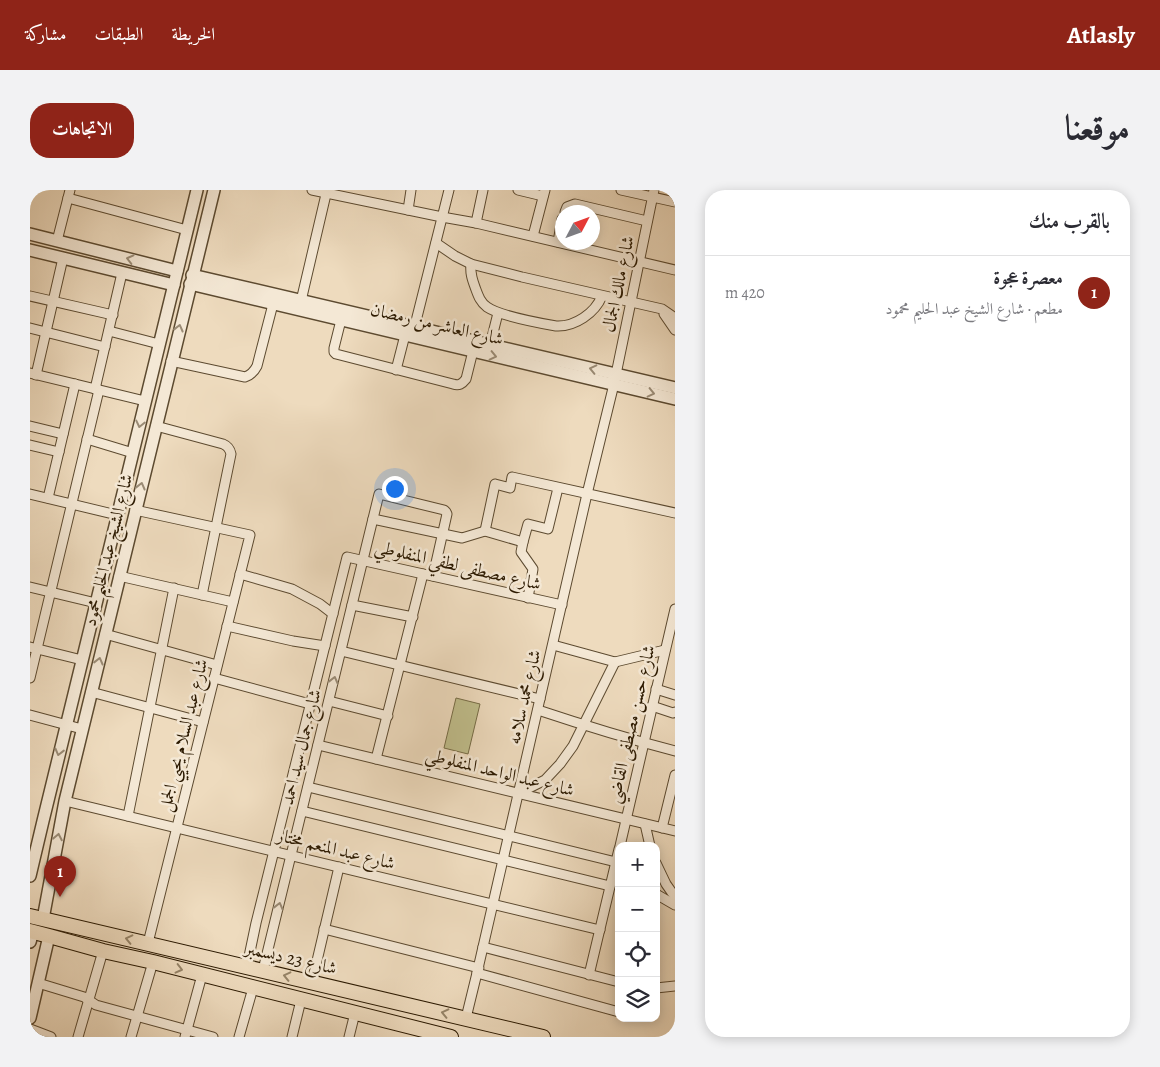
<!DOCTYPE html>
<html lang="ar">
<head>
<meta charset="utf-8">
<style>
  :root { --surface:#fff; --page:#f2f2f3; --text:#2b2b33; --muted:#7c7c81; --line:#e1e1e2; --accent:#8f2418 }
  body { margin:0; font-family:Alegreya,Amiri,serif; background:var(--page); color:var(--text); direction:rtl }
  .controls { position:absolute; right:15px; bottom:15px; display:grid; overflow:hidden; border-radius:10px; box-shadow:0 2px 12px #0003 }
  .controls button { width:45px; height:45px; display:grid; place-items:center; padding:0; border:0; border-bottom:1px solid var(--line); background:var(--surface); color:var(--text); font:25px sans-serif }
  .compass { position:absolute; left:525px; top:15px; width:45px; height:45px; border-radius:50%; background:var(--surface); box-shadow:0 2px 12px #0003; rotate:49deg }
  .you { position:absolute; left:364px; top:298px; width:18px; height:18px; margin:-12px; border:4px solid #fff; border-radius:50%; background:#1a73e8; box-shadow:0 0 0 8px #1a73e833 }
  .badge { display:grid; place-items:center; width:32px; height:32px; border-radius:50%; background:var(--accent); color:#fff; font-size:16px; font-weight:700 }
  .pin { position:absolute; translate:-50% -41px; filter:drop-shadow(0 1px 2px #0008) }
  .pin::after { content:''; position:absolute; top:26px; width:18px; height:15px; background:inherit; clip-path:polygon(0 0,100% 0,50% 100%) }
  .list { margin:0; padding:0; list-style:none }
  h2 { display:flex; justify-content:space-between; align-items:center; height:65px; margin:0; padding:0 20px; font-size:21px }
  h2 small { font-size:16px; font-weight:400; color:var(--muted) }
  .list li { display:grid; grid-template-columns:32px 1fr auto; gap:15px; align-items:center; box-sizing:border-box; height:75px; padding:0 20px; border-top:1px solid var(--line) }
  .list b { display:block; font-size:19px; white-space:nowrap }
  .list p { margin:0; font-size:16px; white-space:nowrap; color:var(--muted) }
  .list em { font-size:16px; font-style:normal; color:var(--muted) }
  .icon { flex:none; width:28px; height:28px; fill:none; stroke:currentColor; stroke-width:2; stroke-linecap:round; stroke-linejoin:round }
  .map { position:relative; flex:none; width:645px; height:847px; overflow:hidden; direction:ltr; border-radius:20px }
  header { display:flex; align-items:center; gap:30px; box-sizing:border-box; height:70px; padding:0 25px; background:var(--accent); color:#fff }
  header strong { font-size:24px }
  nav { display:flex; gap:28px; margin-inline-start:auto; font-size:18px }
  .intro { display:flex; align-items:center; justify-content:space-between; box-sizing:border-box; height:120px; padding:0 30px }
  h1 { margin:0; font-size:35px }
  .button { padding:12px 22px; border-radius:20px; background:var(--accent); color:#fff; font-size:18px; font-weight:700 }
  main { display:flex; gap:30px; padding:0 30px }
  aside { flex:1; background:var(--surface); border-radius:20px; box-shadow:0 2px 12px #0003 }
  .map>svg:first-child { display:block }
</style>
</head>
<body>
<header>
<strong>Atlasly</strong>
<nav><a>الخريطة</a><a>الطبقات</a><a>مشاركة</a></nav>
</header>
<div class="intro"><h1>موقعنا</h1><a class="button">الاتجاهات</a></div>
<main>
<aside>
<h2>بالقرب منك<small></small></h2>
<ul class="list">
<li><span class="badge">1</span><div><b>معصرة عجوة</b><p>مطعم · شارع الشيخ عبد الحليم محمود</p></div><em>420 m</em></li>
</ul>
</aside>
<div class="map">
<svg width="645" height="847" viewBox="0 0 645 847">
  <rect width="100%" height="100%" fill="#eedbbe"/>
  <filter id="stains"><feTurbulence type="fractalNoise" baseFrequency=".004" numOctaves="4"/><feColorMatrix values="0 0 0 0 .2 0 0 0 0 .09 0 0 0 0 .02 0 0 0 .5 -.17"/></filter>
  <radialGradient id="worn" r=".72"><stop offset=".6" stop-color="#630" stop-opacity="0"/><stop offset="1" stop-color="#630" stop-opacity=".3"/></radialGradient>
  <path fill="#c0be8c" stroke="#766c46" d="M 426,508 L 450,514 L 438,564 L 414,558 Z"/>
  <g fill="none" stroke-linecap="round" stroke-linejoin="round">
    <g stroke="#5c4a30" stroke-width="11">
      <g id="minor">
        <path d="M 282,0 L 412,27 L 446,33 L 645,80"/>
        <path d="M 488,0 L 513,6"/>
        <path d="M 591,0 L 645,12"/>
        <path d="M 38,8 L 157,40"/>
        <path d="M 378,20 L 381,0"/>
        <path d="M 535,22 L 537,17 L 545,14 L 617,31"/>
        <path d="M 446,33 L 453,0"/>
        <path d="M 503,46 L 515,0"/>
        <path d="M 27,51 L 40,0"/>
        <path d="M 528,52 L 532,29"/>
        <path d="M 406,53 L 425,66 L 441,74 L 492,87 L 632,119 L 645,128"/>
        <path d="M 441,74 C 440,83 442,89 445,97 C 448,105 450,112 457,117 C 470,126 509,133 526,136 C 545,137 565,123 572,106"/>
        <path d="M 0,106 L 83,125"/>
        <path d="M 271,111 L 297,0"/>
        <path d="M 634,124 L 645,140"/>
        <path d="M 311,130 L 304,158 L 304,162 L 306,164 L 423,194 C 429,196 432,194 436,189 L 443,161"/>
        <path d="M 0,138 L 75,157"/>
        <path d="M 79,141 L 129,154"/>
        <path d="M 383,143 L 419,0"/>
        <path d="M 460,155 L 468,123"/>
        <path d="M 141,171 L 215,187 C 221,185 224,182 227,176 L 243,114"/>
        <path d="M 366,180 L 375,145"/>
        <path d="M 0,183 L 115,211"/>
        <path d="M 6,185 L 33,68"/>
        <path d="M 65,199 L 92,83"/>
        <path d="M 0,236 L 33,244"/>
        <path d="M 126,236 L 193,254 C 198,256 200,259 201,264 L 172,405"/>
        <path d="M 57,249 L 103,263"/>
        <path d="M 0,255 L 29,262"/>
        <path d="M 0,304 L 87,325"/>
        <path d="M 18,308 L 45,194"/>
        <path d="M 105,320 L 220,345 L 118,753"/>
        <path d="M 343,329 L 432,348 L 455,341 L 493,352 L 498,334 L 518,339 L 528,298"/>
        <path d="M 455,341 L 465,294 L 480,298 L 482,287 L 645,323"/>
        <path d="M 493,352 L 491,362 L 503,379 L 498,408"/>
        <path d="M 210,384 L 262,399 L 290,414 L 303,424"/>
        <path d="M 89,386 L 203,412"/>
        <path d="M 0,397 L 66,413"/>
        <path d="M 322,415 L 383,427"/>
        <path d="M 197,436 L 263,451 L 295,456"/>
        <path d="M 75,444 L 187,475"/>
        <path d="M 523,455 L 585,472 L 635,460"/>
        <path d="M 0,457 L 52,470"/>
        <path d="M 311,461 L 510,509"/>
        <path d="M 0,488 L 69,200"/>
        <path d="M 184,488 L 280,514"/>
        <path d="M 626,499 L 645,505"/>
        <path d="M 61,502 L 173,532"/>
        <path d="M 299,511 L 358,526"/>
        <path d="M 622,516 L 643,523 L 645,522"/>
        <path d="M 508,520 C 553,535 599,549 645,561"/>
        <path d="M 0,525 L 52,539"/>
        <path d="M 288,555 L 645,641"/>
        <path d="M 346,569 L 393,384"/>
        <path d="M 278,597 L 586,672"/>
        <path d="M 489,603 L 515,590 L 530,574 L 543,556 L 585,472"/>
        <path d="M 35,611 L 570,740"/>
        <path d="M 272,621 L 580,696"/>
        <path d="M 98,626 L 144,398"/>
        <path d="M 615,634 L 620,656"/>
        <path d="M 632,638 L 645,585"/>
        <path d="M 590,656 L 645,419"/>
        <path d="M 626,673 L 636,694 L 645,707"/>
        <path d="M 626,704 L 645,715"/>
        <path d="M 294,739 L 449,778"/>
        <path d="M 453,757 L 589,792"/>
        <path d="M 217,776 L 226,733 L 317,367 L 532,415"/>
        <path d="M 233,780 L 349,304 L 414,320 L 416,322 L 417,324 L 403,386"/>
        <path d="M 447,783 L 589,822"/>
        <path d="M 559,785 L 589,659"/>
        <path d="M 282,792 L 309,677"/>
        <path d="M 8,793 L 54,807 L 66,815 L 183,847"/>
        <path d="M 626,798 L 645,796"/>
        <path d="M 436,828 L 447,783 L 557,304 L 584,194 L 624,0"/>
        <path d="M 0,839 L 21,847"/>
        <path d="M 48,847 L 73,761"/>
        <path d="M 101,847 L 123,772"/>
        <path d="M 155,847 L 172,785"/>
        <path d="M 209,847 L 223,798"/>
        <path d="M 262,847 L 271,810"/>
        <path d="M 319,847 L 325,823"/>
      </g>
    </g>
    <g stroke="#5c4a30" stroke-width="14">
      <g id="tertiary">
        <path d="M 0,44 L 147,81"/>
        <path d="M 0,60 L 144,95"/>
        <path d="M 162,85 L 645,198"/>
        <path d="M 160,94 L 645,209"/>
        <path d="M 0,686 L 13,631 L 167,0"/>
        <path d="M 13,729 L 35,611 L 184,0"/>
        <path d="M 0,752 L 3,742"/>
        <path d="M 0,828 L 19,746"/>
      </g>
    </g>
    <g stroke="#2b1900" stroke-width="16">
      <g id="primary">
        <path d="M 0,726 L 513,847"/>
        <path d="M 0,741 L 19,746 L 73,761 L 123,772 L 421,847"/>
      </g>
    </g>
    <use href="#minor" stroke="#f4e8d5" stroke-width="9"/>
    <use href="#tertiary" stroke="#f4e8d5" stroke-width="11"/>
    <use href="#primary" stroke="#eedbbe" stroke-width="14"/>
  </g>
  <defs><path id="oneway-chevron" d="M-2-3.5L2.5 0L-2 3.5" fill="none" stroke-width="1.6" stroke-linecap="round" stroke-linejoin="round" transform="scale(1.25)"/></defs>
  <g stroke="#9a8b75">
    <use href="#oneway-chevron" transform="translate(100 69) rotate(-166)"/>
    <use href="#oneway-chevron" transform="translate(149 138) rotate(-76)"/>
    <use href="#oneway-chevron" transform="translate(463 166) rotate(13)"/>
    <use href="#oneway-chevron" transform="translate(563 179) rotate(-167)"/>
    <use href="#oneway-chevron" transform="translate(621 203) rotate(13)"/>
    <use href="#oneway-chevron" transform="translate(110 234) rotate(103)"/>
    <use href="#oneway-chevron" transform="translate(111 296) rotate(-76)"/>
    <use href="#oneway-chevron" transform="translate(69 471) rotate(-76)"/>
    <use href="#oneway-chevron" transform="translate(304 490) rotate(-76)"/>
    <use href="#oneway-chevron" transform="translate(29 562) rotate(104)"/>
    <use href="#oneway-chevron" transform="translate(28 647) rotate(-79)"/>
    <use href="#oneway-chevron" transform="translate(249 716) rotate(-76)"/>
  </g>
  <g stroke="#968468">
    <use href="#oneway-chevron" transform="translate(99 749) rotate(-167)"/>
    <use href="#oneway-chevron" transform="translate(149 779) rotate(14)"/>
    <use href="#oneway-chevron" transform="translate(257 786) rotate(-167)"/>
    <use href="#oneway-chevron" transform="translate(415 823) rotate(-167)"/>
  </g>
  <g text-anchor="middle" stroke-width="5" stroke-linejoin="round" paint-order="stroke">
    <g font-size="18" fill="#2b1900" stroke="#f4e8d5">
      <text transform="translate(588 94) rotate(-78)" y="6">شارع مالك الجمال</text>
      <text transform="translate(407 134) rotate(13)" y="6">شارع العاشر من رمضان</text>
      <text transform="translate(78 360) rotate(-76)" y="6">شارع الشيخ عبد الحليم محمود</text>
      <text transform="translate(428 375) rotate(13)" y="6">شارع مصطفى لطفي المنفلوطي</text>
      <text transform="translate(494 507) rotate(-77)" y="6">شارع محمد سلامه</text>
      <text transform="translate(601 534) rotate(-77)" y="6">شارع حسن مصطفى القاضي</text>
      <text transform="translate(153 545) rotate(-76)" y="6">شارع عبد السلام يحيي الجمل</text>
      <text transform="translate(271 557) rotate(-76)" y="6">شارع جمال سيد احمد</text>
      <text transform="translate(470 582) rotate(14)" y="6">شارع عبد الواحد المنفلوطي</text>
      <text transform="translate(306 659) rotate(14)" y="6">شارع عبد المنعم مختار</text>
      <text transform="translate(261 768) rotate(13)" y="6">شارع 23 ديسمبر</text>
    </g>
  </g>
  <rect width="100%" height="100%" filter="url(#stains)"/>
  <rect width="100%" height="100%" fill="url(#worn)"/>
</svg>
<div class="controls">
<button>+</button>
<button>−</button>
<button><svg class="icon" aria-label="locate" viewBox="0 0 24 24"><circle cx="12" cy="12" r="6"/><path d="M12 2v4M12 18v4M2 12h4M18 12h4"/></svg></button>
<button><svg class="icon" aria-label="layers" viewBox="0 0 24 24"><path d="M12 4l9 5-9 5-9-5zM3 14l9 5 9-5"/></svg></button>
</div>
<svg class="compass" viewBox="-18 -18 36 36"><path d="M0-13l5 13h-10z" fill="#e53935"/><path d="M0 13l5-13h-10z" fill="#7c7c81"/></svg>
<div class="you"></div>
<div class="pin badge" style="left:30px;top:707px">1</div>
</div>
</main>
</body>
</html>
